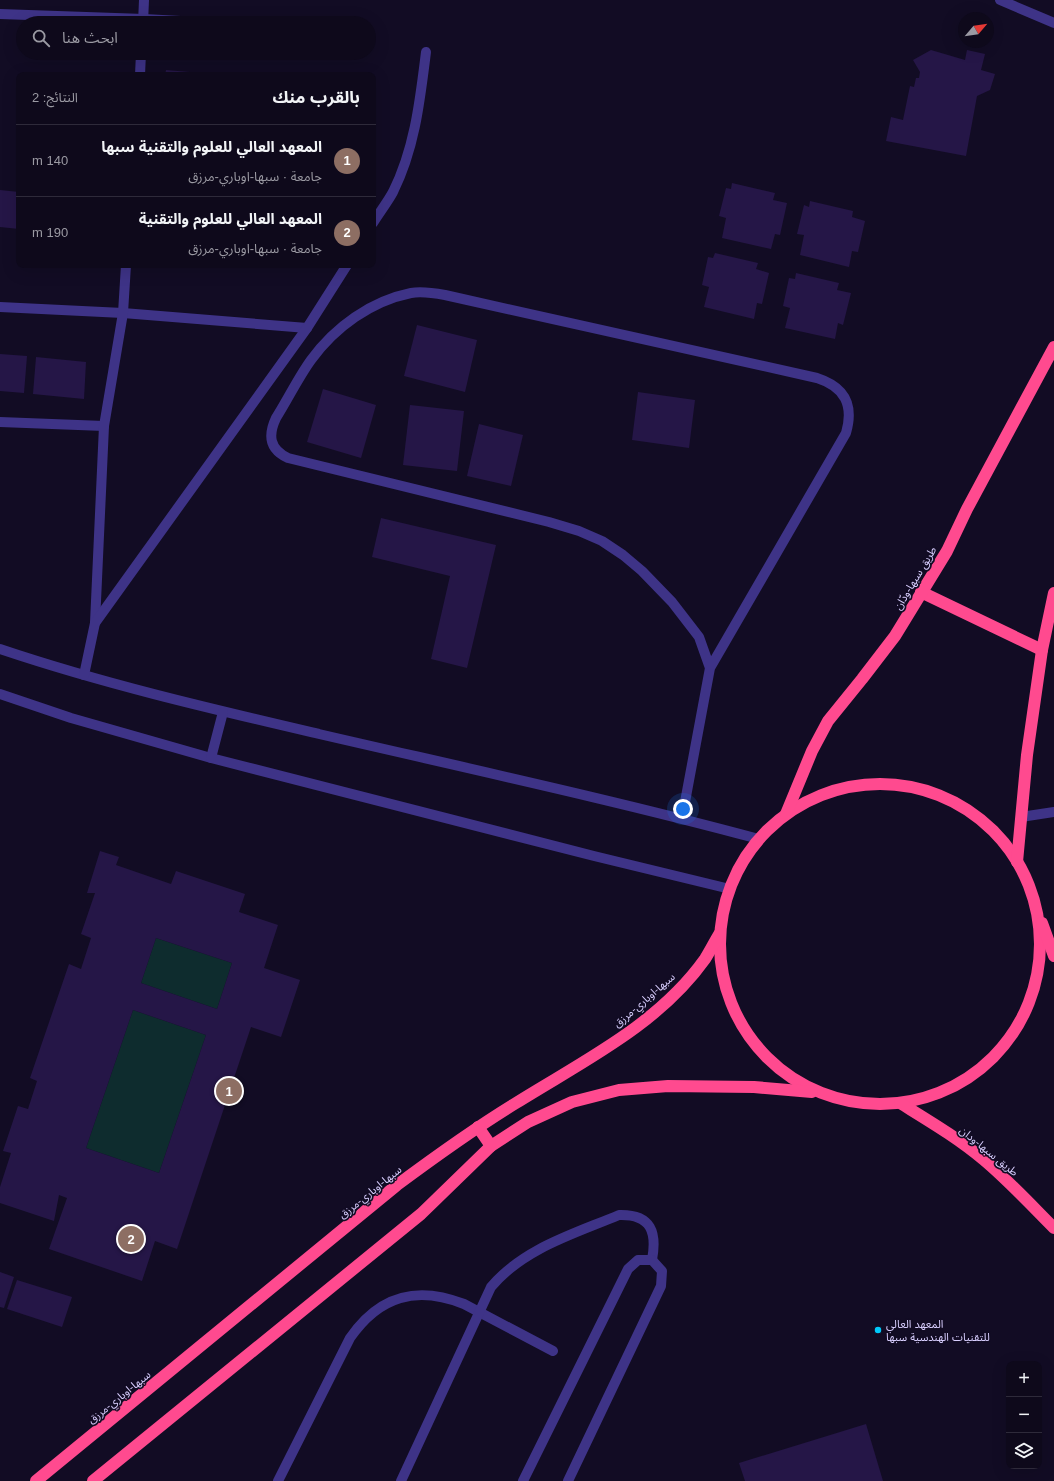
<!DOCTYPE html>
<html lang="ar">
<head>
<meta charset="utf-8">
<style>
  :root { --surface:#0e091b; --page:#171224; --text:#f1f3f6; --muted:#9b9aa3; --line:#2e2a3a; --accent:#ea580c }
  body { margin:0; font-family:Arial,"Noto Sans Arabic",sans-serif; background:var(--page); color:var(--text); direction:rtl }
  .controls { position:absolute; right:12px; bottom:12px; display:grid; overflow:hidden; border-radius:8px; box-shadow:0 4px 16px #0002 }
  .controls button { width:36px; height:36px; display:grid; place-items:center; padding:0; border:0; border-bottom:1px solid var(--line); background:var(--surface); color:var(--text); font:20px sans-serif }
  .compass { position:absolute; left:958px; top:12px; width:36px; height:36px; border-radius:50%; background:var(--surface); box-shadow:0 4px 16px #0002; rotate:61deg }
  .you { position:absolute; left:683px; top:809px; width:14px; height:14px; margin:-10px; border:3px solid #fff; border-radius:50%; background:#1a73e8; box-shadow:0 0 0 6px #1a73e833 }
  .badge { display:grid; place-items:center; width:26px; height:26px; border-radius:50%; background:var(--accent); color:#fff; font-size:13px; font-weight:700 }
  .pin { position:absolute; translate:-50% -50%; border:2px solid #fff; box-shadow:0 1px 4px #0006 }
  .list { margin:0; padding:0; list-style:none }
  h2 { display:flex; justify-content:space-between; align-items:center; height:52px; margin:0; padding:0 16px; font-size:17px }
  h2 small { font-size:13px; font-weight:400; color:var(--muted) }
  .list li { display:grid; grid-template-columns:26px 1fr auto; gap:12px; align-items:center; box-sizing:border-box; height:72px; padding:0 16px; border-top:1px solid var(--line) }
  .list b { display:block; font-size:15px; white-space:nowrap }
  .list p { margin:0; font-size:13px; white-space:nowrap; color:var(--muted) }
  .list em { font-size:13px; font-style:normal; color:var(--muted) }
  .icon { flex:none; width:22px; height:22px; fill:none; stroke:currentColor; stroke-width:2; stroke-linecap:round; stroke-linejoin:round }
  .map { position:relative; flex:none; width:1054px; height:1481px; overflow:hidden; direction:ltr }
  .search { position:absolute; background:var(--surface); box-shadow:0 4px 16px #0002; left:16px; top:16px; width:360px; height:44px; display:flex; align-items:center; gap:10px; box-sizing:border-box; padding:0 14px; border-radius:22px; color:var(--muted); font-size:15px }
  .panel { position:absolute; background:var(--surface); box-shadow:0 4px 16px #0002; left:16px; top:72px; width:360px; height:196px; border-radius:8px; direction:rtl }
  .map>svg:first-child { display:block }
</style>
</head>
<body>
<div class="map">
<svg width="1054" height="1481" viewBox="0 0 1054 1481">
  <rect width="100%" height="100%" fill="#120c24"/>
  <g fill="#0e2c2e">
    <path d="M 156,938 L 232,963 L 217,1009 L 141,983 Z"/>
    <path d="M 133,1010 L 206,1035 L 159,1173 L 86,1148 Z"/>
  </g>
  <g fill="#251647" fill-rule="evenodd">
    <path d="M 931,50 L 965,60 L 967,50 L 985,54 L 981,70 L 995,74 L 990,90 L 977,96 L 966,156 L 886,141 L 891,117 L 903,120 L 910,86 L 914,87 L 916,78 L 919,78 L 920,72 L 913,60 Z"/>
    <path d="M 166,70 L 213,74 L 213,75 L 165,75 Z"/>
    <path d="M 18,112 L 19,112 L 19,127 L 17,127 Z"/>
    <path d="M 732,183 L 775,193 L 773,200 L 787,203 L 780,235 L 775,234 L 771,249 L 722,238 L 726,218 L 719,216 L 726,188 L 731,189 Z"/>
    <path d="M 0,190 L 19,192 L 19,229 L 0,227 Z"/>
    <path d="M 810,201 L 853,211 L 852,217 L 865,221 L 858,252 L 852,251 L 849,267 L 800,255 L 804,235 L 797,234 L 804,205 L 809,207 Z"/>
    <path d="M 715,253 L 758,263 L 756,269 L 769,273 L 762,304 L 757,303 L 754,319 L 704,307 L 709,287 L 702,285 L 708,257 L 713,258 Z"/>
    <path d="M 796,273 L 839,283 L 837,290 L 851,293 L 843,325 L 838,323 L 835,339 L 785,328 L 790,308 L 783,306 L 789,278 L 795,279 Z"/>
    <path d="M 417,325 L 477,340 L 465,392 L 404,376 Z"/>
    <path d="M 0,354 L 27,356 L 24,393 L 0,391 Z"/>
    <path d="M 36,357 L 86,362 L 84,399 L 33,394 Z"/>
    <path d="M 323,389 L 376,405 L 361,458 L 307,442 Z"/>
    <path d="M 638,392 L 695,400 L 689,448 L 632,440 Z"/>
    <path d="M 410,405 L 464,411 L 457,471 L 403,465 Z"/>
    <path d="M 479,424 L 523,435 L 511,486 L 467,476 Z"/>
    <path d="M 381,518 L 496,545 L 467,668 L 431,659 L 450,576 L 372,557 Z"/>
    <path d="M 100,851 L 119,857 L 116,865 L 171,884 L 176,871 L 245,894 L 239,912 L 278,925 L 264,968 L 300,980 L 281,1037 L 251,1027 L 177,1249 L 155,1241 L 142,1281 L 49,1249 L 67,1198 L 59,1195 L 54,1221 L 0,1203 L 0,1187 L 11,1153 L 3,1151 L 18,1106 L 28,1109 L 37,1081 L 30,1078 L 69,964 L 81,969 L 91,938 L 81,934 L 95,893 L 87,893 ZM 156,938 L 232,963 L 217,1009 L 141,983 ZM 133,1010 L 206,1035 L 159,1173 L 86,1148 Z"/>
    <path d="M 0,1272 L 14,1277 L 4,1308 L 0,1307 Z"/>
    <path d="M 17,1280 L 72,1297 L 62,1327 L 7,1309 Z"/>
    <path d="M 866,1424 L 883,1481 L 745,1481 L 739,1463 Z"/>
  </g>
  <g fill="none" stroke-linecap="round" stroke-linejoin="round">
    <path stroke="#3e3387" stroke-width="10" d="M 1021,817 L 1054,812"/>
    <g stroke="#3e3387" stroke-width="10">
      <path d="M 1000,0 L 1054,23"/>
      <path d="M 0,14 L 144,19 L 217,23"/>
      <path d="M 143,23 L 144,0"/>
      <path d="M 140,75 L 141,53"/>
      <path d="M 373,223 C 379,213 387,203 393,192 C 415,148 420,100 426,52"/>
      <path d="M 0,307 L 123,313 L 307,328"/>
      <path d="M 0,422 L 104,426"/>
      <path d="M 95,623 L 104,426 L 123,313 L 126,265"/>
      <path d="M 0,649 C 104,684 212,709 319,734 C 466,768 614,800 759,839"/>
      <path d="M 84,675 L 95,623 L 307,328 L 347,265"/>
      <path d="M 0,694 L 71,718 L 211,758 L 594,856 L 730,889"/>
      <path d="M 211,758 L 223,712"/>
      <path d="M 682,818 L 710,668 L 846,433 C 854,405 845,387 817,378 L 445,295 C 434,293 422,291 411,293 C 371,301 335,327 311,360 C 298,378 288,399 276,418 C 268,435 269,449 288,458 L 549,522 L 579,531 L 602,541 L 623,555 L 642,571 L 672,602 L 699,637 L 710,668"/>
      <path d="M 278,1481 L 350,1338 C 379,1296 416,1285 464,1304 L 553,1351"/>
      <path d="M 401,1481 L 491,1287 C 524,1248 574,1234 619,1215 C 652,1214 657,1233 652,1260"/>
      <path d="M 523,1481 L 628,1269 L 638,1260 L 652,1260 L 662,1271 L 661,1286 L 568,1481"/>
    </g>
    <g stroke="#ff4a8f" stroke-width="12">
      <path d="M 921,592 L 1042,650"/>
      <circle cx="880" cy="944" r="160"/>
      <path d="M 786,814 L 812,751 L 828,721 L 862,679 L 895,636 L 947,551 L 967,509 L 1054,347"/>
      <path d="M 1017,862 L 1027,755 L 1042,650 L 1054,593"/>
      <path d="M 1042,923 L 1054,956"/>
      <path d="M 900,1103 C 929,1121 958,1138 984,1160 C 1009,1181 1031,1205 1054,1228"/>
      <path d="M 478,1127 L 491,1146"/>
      <path d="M 36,1481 L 397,1185 C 436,1156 475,1128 516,1103 C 583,1061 658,1025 705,959 C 710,951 715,941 720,933"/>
      <path d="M 93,1481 L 421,1214 L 491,1146 L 528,1122 L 572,1102 L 619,1090 L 668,1086 L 754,1087 L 812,1092"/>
    </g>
  </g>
  <circle fill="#00c9fa" stroke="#120c24" stroke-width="1.5" cx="878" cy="1330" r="4"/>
  <g text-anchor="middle" stroke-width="3.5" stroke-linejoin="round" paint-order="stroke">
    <g font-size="11" fill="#d9cfff" stroke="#120c24">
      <text transform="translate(915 578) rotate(-59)" y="4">طريق سبها-ودّان</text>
      <text transform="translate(644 1000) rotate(-41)" y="4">سبها-اوباري-مرزق</text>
      <text transform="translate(989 1151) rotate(39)" y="4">طريق سبها-ودان</text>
      <text transform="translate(370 1192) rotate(-39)" y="4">سبها-اوباري-مرزق</text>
      <text transform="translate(119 1397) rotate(-39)" y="4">سبها-اوباري-مرزق</text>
    </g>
    <g font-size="11" fill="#d9cfff" stroke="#120c24" text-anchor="start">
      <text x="886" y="1328">المعهد العالي<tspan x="886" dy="13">للتقنيات الهندسية سبها</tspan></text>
    </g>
  </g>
</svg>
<div class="controls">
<button>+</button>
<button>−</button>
<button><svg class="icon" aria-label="layers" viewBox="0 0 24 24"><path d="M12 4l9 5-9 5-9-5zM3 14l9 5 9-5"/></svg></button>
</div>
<svg class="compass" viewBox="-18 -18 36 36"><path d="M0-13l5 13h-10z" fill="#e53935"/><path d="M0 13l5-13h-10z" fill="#9b9aa3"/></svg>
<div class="you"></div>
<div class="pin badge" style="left:229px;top:1091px;background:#8d6e63">1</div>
<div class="pin badge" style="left:131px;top:1239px;background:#8d6e63">2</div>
<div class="search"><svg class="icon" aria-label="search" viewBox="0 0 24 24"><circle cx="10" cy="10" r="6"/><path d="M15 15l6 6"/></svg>ابحث هنا</div>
<section class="panel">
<h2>بالقرب منك<small>النتائج: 2</small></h2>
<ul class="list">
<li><span class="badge" style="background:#8d6e63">1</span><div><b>المعهد العالي للعلوم والتقنية سبها</b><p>جامعة · سبها-اوباري-مرزق</p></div><em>140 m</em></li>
<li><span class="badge" style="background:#8d6e63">2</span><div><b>المعهد العالي للعلوم والتقنية</b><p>جامعة · سبها-اوباري-مرزق</p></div><em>190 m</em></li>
</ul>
</section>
</div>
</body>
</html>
